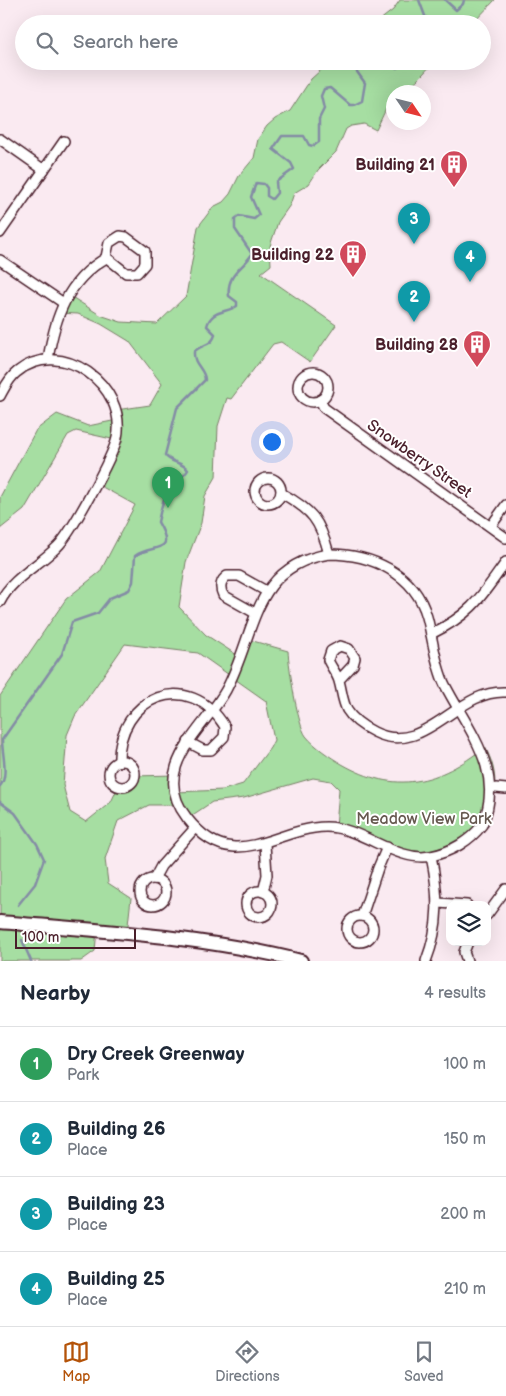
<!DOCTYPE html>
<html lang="en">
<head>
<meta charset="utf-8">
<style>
  :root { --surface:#fff; --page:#f6f6f7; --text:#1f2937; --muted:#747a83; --line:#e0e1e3; --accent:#b45309 }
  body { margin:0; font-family:"Balsamiq Sans",sans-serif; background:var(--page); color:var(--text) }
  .controls { position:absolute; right:15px; bottom:15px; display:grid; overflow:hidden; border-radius:10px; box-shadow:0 5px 20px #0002 }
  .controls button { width:45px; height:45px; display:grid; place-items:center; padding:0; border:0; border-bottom:1px solid var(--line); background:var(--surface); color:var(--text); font:25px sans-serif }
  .compass { position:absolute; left:386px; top:85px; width:45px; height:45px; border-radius:50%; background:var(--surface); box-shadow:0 5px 20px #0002; rotate:125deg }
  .scale { position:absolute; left:15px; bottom:12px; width:121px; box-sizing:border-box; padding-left:5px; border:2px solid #4a1f2b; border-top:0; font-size:14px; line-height:18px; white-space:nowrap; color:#4a1f2b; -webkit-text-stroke:4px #fff; paint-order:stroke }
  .you { position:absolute; left:271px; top:441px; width:18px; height:18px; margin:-12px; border:4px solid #fff; border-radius:50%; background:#1a73e8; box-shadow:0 0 0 8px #1a73e833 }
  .badge { display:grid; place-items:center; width:32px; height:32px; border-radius:50%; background:var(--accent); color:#fff; font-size:16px; font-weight:700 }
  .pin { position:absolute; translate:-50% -41px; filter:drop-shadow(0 1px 2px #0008) }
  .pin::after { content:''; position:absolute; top:26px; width:18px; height:15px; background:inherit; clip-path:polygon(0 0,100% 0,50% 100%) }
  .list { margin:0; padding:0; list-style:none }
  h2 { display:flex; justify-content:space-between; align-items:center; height:65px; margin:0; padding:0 20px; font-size:21px }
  h2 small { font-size:16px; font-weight:400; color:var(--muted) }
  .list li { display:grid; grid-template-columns:32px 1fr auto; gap:15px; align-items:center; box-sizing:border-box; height:75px; padding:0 20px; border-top:1px solid var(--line) }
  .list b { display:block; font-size:19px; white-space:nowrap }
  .list p { margin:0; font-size:16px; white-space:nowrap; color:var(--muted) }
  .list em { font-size:16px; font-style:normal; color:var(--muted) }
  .icon { flex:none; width:28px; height:28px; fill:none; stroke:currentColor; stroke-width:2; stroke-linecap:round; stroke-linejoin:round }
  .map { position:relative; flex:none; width:506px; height:961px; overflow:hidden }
  .search { position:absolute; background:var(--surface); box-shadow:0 5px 20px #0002; left:15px; right:15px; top:15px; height:55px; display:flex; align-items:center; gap:12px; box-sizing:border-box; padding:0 18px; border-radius:28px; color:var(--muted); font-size:19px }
  .sheet { height:365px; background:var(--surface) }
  nav { display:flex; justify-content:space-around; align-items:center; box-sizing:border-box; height:70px; border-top:1px solid var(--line); background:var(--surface); font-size:14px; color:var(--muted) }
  nav a { display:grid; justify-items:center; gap:2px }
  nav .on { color:var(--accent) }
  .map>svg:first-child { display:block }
</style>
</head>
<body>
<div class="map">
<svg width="506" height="961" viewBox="0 0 506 961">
  <rect width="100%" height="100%" fill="#faeaf1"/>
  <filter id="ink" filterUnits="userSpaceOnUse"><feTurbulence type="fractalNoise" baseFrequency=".02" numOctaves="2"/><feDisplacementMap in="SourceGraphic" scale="10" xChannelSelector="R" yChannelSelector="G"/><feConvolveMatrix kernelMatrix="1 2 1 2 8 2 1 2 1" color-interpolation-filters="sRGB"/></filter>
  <g filter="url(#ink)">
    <g fill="#a6dea2" stroke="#787e66" fill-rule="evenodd">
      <path d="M 400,0 L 495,0 L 472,24 L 375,24 L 393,10 Z"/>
      <path d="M 331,61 L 435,61 C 424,72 410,92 394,92 L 376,130 L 364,124 L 351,126 L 346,129 L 336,152 L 318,170 L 309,184 L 294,193 L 290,205 L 278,222 L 270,246 L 271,265 L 261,273 L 336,325 L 310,362 L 281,342 L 273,344 L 231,399 L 227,398 L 218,426 L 216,477 L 205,496 L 201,523 L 186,562 L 179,607 L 206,635 L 240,657 L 246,639 L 288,651 C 289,667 297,724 306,736 C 315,747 330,757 342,764 C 396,795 438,784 485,747 C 499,773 498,796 483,820 C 481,824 478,831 475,834 C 467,841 436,852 425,857 L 336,827 L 339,789 L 331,781 L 313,778 L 244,798 L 212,802 L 188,818 L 179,805 L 149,805 L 118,821 L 105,859 L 108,883 L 131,898 L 127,934 L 97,930 L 95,951 L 81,961 L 0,961 L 0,696 L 66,599 L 100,572 L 135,505 L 95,483 L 116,440 L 76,431 L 68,435 L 24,510 L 0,529 L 0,497 L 36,430 L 57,414 L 88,426 L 117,420 L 116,410 L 150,405 L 162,384 L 129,341 L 101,324 L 78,314 L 58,313 L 67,294 L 100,315 L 121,322 L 157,324 L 186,296 L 198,227 L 213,207 L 223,202 L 230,194 L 239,176 L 254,158 L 258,139 L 267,126 L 275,119 L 290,111 L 311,79 ZM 125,644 L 198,653 L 266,701 L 274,740 L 270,748 L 243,784 L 223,790 L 176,792 L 175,775 L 134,776 L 129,785 L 118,787 L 111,802 L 86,822 L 70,812 L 63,785 L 67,735 L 75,716 Z"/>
    </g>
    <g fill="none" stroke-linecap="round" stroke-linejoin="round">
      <g stroke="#848ca5" stroke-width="2.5">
        <path d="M 419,0 L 428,24"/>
        <path d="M 445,0 L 456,10 L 463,4 L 464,0"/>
        <path d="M 385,61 L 397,68 L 403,61"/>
        <path d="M 0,786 C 9,777 2,753 2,740 L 62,654 L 72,622 L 98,613 L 110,598 L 129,590 L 133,582 L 135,556 C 152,543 178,556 158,522 C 161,509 163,495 173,484 C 178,479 184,477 188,470 C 183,462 170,463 165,455 L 177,408 L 205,380 C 205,369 193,365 194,352 C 201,344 213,346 215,334 L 207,326 C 211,310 226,313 237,306 L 237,302 L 229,296 C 226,274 243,269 252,254 L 235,229 L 235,219 L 239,216 L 254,219 L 259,215 L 251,197 L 256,183 L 264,184 L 267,188 L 267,196 L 272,199 L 277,193 L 276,182 L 294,169 L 291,163 L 273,149 L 282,136 L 304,136 L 309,145 L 313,146 L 319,142 L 319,119 L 324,109 L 321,96 L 324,89 L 330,88 L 350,105 L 354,105 L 362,101 L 365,83 L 355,69 L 353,61"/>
        <path d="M 0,802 L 15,813 L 37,844 L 44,859 L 35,884 L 18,905"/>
        <path d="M 22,940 L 31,961"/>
      </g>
      <g stroke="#4a1f2b" stroke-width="12">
        <g id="minor">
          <path d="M 0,139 L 44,170"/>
          <path d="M 0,233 L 64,141"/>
          <path d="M 120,236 L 126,237 L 145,251 L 145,264 L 137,273 L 126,273 L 106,257 L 109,243 Z"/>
          <path d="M 0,260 L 62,302"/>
          <path d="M 48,359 C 55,317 67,281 106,258"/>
          <circle cx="313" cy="387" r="15"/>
          <path d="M 0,396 C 5,387 9,378 17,372 C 61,336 128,386 117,438 C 113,456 71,534 57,547 C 38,566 12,578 0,602"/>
          <path d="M 320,400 L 324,408 L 506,538"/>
          <circle cx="268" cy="491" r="13"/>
          <path d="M 281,493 C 312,510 320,520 329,554"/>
          <path d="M 491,526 L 506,505"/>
          <path d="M 329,554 C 371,554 415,573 427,617 C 433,639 435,665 445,685 C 468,730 506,772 482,825 C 470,841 451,852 431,856 C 396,863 363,827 326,827 C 273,828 233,877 187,818 C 148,768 204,730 226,690 C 256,635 251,566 329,554 Z"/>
          <path d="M 255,613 L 223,595 C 219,587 221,580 227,576 L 239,576 L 266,591"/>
          <path d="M 431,634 C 472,614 481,597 506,562"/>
          <path d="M 339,680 L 353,665 L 355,658 L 349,649 L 340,646 L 331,651 L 328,660 C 331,667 337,674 339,681 C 342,691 342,700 347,710 C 353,720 364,727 374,732 C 425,758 456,689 506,692"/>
          <circle cx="122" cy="774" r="13"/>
          <path d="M 119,762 C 117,697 189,667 225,727 L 224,737 L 211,750 L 203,750 L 188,742"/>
          <path d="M 496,788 L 506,789"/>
          <path d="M 154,879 L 161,866 L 195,828"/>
          <circle cx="153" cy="892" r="13"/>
          <circle cx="259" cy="904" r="13"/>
          <path d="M 263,892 L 267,875 L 265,844"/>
          <path d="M 438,903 L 467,905"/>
          <path d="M 487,915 L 506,889"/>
          <path d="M 362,916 L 378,868 L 387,847"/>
          <circle cx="360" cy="929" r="13"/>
          <path d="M 426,961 C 440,925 439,894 431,856"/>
          <path d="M 467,961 L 464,952 L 468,942"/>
        </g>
      </g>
      <g stroke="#4a1f2b" stroke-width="16">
        <path id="secondary" d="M 0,922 C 101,931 203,936 301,961"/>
      </g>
      <use href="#minor" stroke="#fff" stroke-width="9"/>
      <use href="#secondary" stroke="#fff" stroke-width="12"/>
    </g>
  </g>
  <defs>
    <g id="building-pin" transform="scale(1.4375)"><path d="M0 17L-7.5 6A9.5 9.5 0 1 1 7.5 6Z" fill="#d1495b" stroke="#fff"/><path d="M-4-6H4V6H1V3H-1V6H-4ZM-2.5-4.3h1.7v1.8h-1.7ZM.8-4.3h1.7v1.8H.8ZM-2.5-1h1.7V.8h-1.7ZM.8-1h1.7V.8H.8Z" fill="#fff"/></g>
  </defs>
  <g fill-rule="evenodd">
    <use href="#building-pin" x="454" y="164"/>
    <use href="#building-pin" x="353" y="254"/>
    <use href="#building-pin" x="477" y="344"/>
  </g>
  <g text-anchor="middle" stroke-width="4" stroke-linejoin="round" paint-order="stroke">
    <g font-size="16" font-weight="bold" fill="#4a1f2b" stroke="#fff" text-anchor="end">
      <text x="435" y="170">Building 21</text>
      <text x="334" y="260">Building 22</text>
      <text x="458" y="350">Building 28</text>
    </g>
    <g font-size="16" fill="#4a1f2b" stroke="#fff">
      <text transform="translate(420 458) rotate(35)" y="6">Snowberry Street</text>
    </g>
    <g font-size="16" fill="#66584f" stroke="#fff">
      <text x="424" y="824">Meadow View Park</text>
    </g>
  </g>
</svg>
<div class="controls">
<button><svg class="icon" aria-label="layers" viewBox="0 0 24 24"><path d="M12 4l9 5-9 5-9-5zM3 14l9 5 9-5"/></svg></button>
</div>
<svg class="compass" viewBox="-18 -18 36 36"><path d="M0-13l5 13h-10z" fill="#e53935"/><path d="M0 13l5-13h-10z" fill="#747a83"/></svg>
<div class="scale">100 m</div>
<div class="you"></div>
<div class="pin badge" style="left:168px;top:508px;background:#2e9e5b">1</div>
<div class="pin badge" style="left:414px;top:322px;background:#0f9aa8">2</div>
<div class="pin badge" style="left:414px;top:244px;background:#0f9aa8">3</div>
<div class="pin badge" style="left:470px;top:282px;background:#0f9aa8">4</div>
<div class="search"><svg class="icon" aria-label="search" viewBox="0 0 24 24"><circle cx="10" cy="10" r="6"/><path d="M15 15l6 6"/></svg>Search here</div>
</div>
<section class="sheet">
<h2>Nearby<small>4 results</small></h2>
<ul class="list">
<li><span class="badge" style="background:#2e9e5b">1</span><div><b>Dry Creek Greenway</b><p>Park</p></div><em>100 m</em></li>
<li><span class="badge" style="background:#0f9aa8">2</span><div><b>Building 26</b><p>Place</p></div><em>150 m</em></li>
<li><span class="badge" style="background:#0f9aa8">3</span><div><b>Building 23</b><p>Place</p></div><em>200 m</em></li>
<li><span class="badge" style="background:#0f9aa8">4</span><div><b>Building 25</b><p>Place</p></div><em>210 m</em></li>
</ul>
</section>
<nav>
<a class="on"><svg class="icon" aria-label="map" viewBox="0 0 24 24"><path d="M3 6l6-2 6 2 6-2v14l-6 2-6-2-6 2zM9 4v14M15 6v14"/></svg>Map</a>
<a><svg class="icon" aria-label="directions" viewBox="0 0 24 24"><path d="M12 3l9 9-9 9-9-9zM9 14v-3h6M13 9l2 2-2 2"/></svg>Directions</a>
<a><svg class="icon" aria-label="saved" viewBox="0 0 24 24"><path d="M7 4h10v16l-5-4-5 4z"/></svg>Saved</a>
</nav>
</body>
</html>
